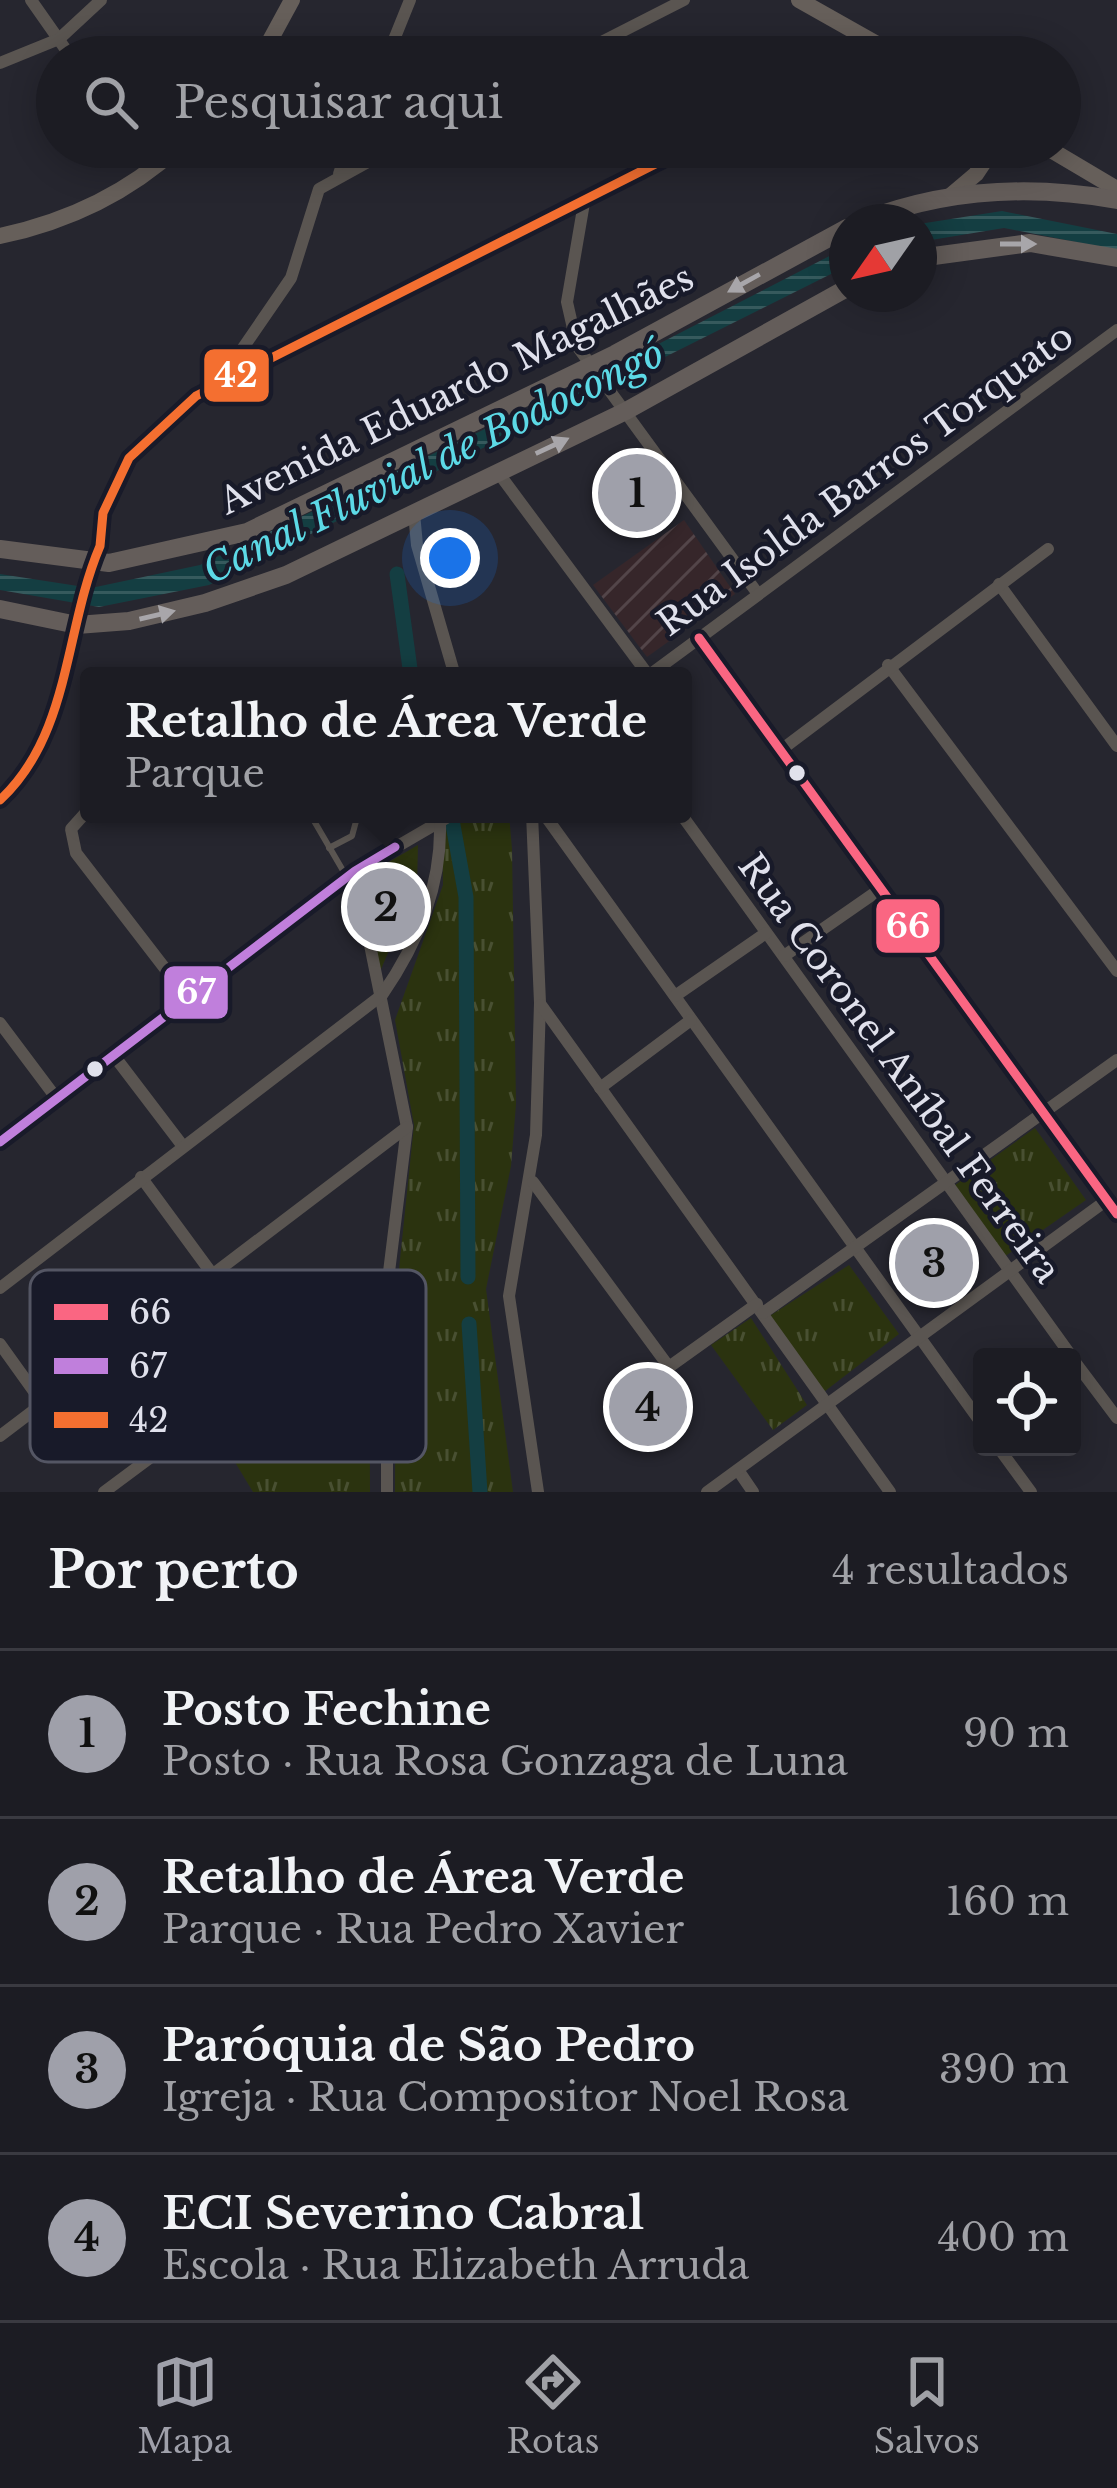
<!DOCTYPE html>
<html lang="pt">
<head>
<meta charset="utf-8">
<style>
  :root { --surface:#1c1c23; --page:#292930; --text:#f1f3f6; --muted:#a0a1a6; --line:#3a3a41; --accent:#9fa0aa }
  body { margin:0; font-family:"Libre Baskerville",serif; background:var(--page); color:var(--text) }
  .controls { position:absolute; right:36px; bottom:36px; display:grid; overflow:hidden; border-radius:12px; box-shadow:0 6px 30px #0003 }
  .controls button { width:108px; height:108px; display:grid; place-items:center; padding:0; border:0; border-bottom:3px solid var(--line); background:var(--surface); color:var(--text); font:60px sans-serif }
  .compass { position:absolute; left:829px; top:204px; width:108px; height:108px; border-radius:50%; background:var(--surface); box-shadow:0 6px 30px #0003; rotate:236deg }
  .you { position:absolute; left:450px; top:558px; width:42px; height:42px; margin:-30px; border:9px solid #fff; border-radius:50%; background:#1a73e8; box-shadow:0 0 0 18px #1a73e833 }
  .badge { display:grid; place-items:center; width:78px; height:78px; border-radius:50%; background:var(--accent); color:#111; font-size:39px; font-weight:700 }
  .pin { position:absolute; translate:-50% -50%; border:6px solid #fff; box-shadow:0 3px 12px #0006 }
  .popup { position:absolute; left:80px; top:667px; width:612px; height:156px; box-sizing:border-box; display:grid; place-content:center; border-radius:12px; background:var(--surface); filter:drop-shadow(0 3px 9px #0005); font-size:39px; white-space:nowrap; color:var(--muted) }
  .popup b { font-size:45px; color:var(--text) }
  .popup::after { content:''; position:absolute; left:50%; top:100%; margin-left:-24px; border:24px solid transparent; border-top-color:var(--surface) }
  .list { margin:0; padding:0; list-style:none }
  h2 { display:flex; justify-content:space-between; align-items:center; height:156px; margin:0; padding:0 48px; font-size:51px }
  h2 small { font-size:39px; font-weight:400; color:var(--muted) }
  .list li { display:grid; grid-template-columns:78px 1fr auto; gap:36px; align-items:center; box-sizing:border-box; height:168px; padding:0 48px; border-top:3px solid var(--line) }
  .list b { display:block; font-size:45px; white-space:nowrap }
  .list p { margin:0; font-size:39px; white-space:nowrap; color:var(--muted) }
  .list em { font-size:39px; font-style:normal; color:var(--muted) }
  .icon { flex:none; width:66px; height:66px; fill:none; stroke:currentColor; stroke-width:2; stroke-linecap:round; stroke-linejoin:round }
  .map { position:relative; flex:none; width:1117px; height:1492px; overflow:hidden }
  .search { position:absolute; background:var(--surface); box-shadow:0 6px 30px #0003; left:36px; right:36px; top:36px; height:132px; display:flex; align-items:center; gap:30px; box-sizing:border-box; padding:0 42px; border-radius:66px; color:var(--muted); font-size:45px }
  .sheet { height:828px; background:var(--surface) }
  nav { display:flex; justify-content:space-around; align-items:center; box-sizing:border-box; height:168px; border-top:3px solid var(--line); background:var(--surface); font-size:33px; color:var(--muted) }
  nav a { display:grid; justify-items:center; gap:6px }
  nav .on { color:var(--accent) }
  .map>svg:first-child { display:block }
</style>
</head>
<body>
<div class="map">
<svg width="1117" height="1492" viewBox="0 0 1117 1492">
  <defs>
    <pattern id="industrial-furrows" width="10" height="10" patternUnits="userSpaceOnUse" patternTransform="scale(3)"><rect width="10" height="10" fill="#36262a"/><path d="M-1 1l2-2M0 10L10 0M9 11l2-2" fill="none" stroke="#534549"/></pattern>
    <pattern id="grass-tufts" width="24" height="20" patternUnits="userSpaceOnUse" patternTransform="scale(3)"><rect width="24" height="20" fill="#2b330f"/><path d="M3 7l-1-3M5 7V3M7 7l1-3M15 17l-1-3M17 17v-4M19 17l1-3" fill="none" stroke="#495032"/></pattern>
    <pattern id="water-rules" width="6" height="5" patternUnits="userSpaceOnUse" patternTransform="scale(3)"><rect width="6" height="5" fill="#143e42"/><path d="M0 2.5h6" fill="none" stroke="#365a5d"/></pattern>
  </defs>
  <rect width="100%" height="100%" fill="#26262f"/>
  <path fill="url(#industrial-furrows)" d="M 684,520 L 735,594 L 647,657 L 593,585 Z"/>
  <g fill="url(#grass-tufts)">
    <path d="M 469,814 L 509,814 L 512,849 L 516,1104 L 511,1166 L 486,1289 L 513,1492 L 395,1492 L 396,1298 L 414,1125 L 395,1020 L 443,885 L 442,832 Z"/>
    <path d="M 418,845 L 417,885 L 379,974 L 358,880 Z"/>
    <path d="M 1035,1128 L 1086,1200 L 1001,1259 L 951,1188 Z"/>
    <path d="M 849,1265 L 899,1334 L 820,1395 L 765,1319 Z"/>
    <path d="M 369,1302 L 370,1492 L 253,1492 L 212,1424 Z"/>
    <path d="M 751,1318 L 807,1405 L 773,1430 L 711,1345 Z"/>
  </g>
  <g fill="url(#water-rules)">
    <path d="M 1002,211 L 1117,234 L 1117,250 L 1004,228 L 919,242 L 919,224 Z"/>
    <path d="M 847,247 L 847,266 L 209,585 L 99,607 L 0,590 L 0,574 L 91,588 L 200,565 L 600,374 Z"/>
  </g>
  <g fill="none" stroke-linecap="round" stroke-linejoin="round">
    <g stroke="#143e42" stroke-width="15">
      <path d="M 397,574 L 411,676"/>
      <path d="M 451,814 L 466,897 L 468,1277"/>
      <path d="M 469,1324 L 480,1492"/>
    </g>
    <g stroke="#5a5551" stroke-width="6">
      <path d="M 310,814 L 345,874"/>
      <path d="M 329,848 L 352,836 L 358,814"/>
    </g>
    <g stroke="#5a5551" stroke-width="12">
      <path d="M 31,0 L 71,57"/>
      <path d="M 387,57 L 410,0"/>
      <path d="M 572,57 L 684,0"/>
      <path d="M 853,57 L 878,43"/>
      <path d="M 0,63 L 59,39 L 101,0"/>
      <path d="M 133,147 L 151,171"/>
      <path d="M 339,174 L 348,147"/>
      <path d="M 584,203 L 567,302 L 577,346 L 758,594"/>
      <path d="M 221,380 L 291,278 L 319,189 L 395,147"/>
      <path d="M 497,471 L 649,676"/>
      <path d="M 414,513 L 417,545 L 455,676"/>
      <path d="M 999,584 L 1117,746"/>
      <path d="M 699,638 L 1117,1214"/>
      <path d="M 888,665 L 1117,971"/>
      <path d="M 648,676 L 1117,330"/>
      <path d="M 781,750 L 1048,549"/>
      <path d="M 0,800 C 71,734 64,630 100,546 L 103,513 L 129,458 L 196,396 L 689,147"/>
      <path d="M 89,809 L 71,829 L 76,853 L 190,1001"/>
      <path d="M 532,814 L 540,1003 L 536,1135 L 509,1296 L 538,1492"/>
      <path d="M 544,814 L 982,1424"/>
      <path d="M 681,814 L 1072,1357"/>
      <path d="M 355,871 L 407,1127 L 387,1288 L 387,1492"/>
      <path d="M 784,956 L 879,890"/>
      <path d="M 675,996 L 766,933"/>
      <path d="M 541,1005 L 890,1492"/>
      <path d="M 0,1023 L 57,1099"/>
      <path d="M 115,1057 L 182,1145"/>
      <path d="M 600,1088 L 691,1020"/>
      <path d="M 0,1142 L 355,871 L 453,814"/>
      <path d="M 141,1177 L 213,1275"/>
      <path d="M 533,1182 L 669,1367 L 757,1304"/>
      <path d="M 0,1288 L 382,995 C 418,943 442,886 440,822"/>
      <path d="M 763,1313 L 1117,1060"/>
      <path d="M 0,1344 L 43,1404"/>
      <path d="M 1072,1358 L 1117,1418"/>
      <path d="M 103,1359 L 167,1445"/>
      <path d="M 0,1436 L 407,1127"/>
      <path d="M 998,1447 L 1031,1492"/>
      <path d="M 738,1470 L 753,1492"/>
      <path d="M 104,1492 L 357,1304 L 387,1288"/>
      <path d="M 707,1492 L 1107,1200"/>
    </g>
    <g stroke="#665f5a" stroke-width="16">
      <path d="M 799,0 L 900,57"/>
      <path d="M 261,57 L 292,0"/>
      <path d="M 1046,147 L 1117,189"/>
      <path d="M 950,196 L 976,174 L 994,147"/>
      <path d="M 0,236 C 66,222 128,193 178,147"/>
    </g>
    <g stroke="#645d5a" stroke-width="18">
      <path d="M 860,222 C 944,189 1029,184 1117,200"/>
      <path d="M 919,258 L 1030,243 L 1117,258"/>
      <path d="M 0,549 L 109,563 L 247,532 L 615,354 L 847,228"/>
      <path d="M 0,609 L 77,625 L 129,621 L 205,603 L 286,575 L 626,411 L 847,288"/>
    </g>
    <g stroke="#181a29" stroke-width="18">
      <path id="bus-1" d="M 699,638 L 1117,1214"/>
    </g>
    <g stroke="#181a29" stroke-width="18">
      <path id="bus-2" d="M 0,1142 L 355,871 L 395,847"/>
    </g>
    <g stroke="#181a29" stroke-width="18">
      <path id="bus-3" d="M 0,800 C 71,734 64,630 100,546 L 103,513 L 129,458 L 196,396 L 689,147"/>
    </g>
    <use href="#bus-1" stroke="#fa6682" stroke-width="9"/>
    <use href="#bus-2" stroke="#c07fdc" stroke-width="9"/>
    <use href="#bus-3" stroke="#f46f30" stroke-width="9"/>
  </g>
  <defs><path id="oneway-solid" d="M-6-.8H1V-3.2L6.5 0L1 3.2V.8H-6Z" transform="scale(3)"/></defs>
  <g fill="#a8a6aa">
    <use href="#oneway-solid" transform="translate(1018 244)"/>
    <use href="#oneway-solid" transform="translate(744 283) rotate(151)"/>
    <use href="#oneway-solid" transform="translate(552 446) rotate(-25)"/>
    <use href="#oneway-solid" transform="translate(157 615) rotate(-13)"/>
  </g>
  <g fill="#e0e1ec" stroke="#181a29" stroke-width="4.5">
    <circle cx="797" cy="773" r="10"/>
    <circle cx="95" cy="1069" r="10"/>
  </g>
  <g text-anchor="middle" stroke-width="9" stroke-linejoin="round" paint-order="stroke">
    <g font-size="36" fill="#e0e1ec" stroke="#181a29">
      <text transform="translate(456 389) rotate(-26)" y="13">Avenida Eduardo Magalhães</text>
      <text transform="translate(865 479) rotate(-36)" y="13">Rua Isolda Barros Torquato</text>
      <text transform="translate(900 1068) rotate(54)" y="13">Rua Coronel Aníbal Ferreira</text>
    </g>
    <g font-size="39" font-style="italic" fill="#5cd9e6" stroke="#181a29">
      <text transform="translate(433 461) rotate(-26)" y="14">Canal Fluvial de Bodocongó</text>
    </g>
  </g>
  <rect x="30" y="1270" width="396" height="192" rx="18" fill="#181a29" stroke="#545664" stroke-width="3"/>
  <rect x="54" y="1304" width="54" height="16" fill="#fa6682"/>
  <rect x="54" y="1358" width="54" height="16" fill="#c07fdc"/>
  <rect x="54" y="1412" width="54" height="16" fill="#f46f30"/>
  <g font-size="33" fill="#e0e1ec">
    <text x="129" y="1324">66</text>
    <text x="129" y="1378">67</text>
    <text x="129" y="1432">42</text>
  </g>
  <g stroke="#181a29" stroke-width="4.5">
    <rect x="202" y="347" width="69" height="57" rx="12" fill="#f46f30"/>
    <rect x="874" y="897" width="68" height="58" rx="12" fill="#fa6682"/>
    <rect x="162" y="964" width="68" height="57" rx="12" fill="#c07fdc"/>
  </g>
  <g font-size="33" text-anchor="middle" font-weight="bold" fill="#fff">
    <text x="236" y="387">42</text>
    <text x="908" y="938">66</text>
    <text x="196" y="1004">67</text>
  </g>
</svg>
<div class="controls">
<button><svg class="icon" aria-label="locate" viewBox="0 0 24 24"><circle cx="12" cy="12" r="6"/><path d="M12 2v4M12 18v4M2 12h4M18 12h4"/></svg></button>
</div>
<svg class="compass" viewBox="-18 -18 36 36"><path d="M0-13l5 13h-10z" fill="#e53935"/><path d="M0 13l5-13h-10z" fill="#a0a1a6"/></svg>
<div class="you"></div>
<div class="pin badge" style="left:637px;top:493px">1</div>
<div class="pin badge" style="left:386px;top:907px">2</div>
<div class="popup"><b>Retalho de Área Verde</b>Parque</div>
<div class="pin badge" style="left:934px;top:1263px">3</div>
<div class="pin badge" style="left:648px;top:1407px">4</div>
<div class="search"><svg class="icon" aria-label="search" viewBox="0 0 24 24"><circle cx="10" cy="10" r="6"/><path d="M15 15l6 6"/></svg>Pesquisar aqui</div>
</div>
<section class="sheet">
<h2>Por perto<small>4 resultados</small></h2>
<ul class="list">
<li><span class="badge">1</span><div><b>Posto Fechine</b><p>Posto · Rua Rosa Gonzaga de Luna</p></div><em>90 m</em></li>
<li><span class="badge">2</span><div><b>Retalho de Área Verde</b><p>Parque · Rua Pedro Xavier</p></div><em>160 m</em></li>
<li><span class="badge">3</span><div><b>Paróquia de São Pedro</b><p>Igreja · Rua Compositor Noel Rosa</p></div><em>390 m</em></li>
<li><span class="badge">4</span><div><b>ECI Severino Cabral</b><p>Escola · Rua Elizabeth Arruda</p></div><em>400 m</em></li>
</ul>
</section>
<nav>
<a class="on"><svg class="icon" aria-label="map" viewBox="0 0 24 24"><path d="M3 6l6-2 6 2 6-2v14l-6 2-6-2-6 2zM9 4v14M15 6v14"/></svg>Mapa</a>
<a><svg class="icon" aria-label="directions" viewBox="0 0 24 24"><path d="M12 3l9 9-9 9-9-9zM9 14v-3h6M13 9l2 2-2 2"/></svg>Rotas</a>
<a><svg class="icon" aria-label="saved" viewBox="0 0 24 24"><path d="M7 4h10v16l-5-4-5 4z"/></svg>Salvos</a>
</nav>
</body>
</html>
